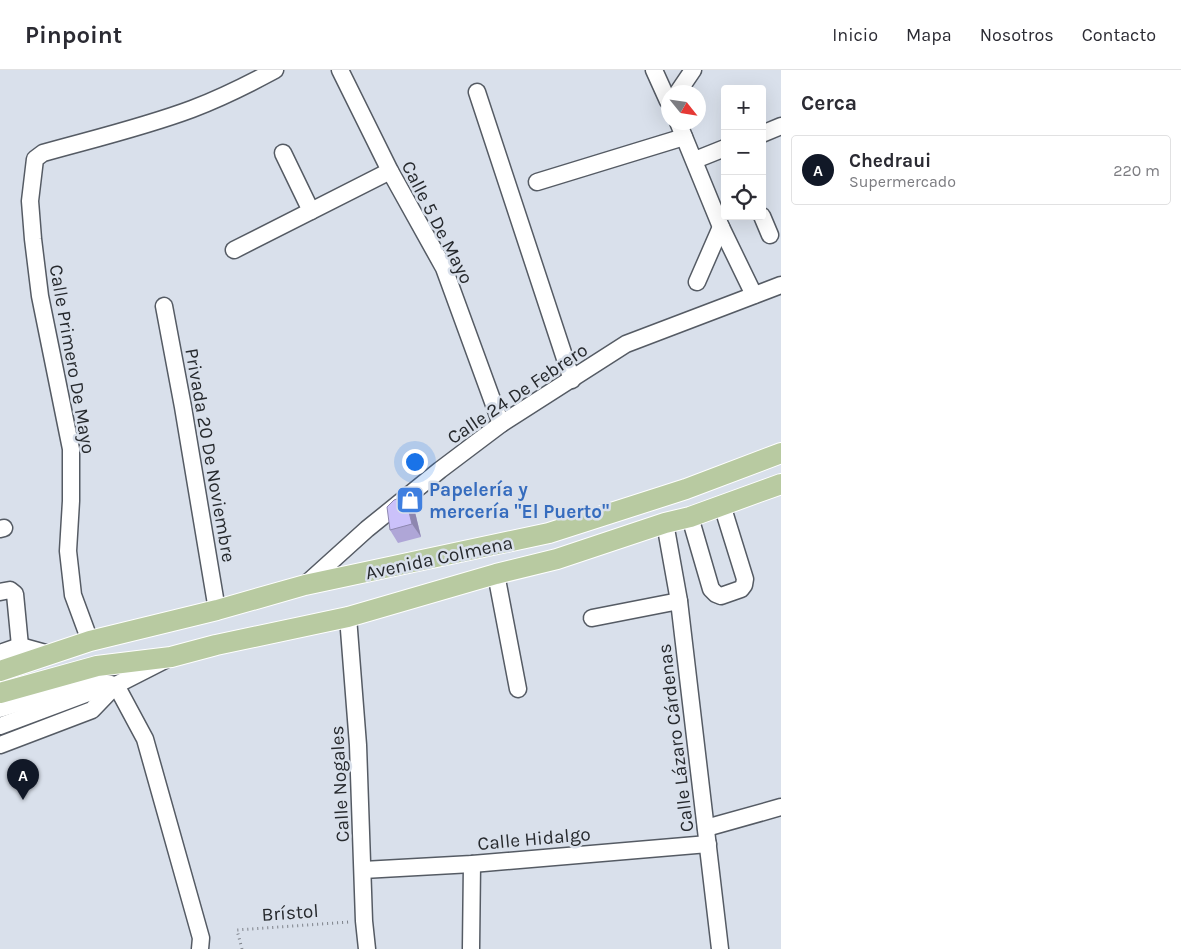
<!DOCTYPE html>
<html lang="es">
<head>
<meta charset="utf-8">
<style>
  :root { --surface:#fff; --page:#f2f2f3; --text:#2b2b33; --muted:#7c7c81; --line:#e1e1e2; --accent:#111827 }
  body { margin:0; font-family:Karla,sans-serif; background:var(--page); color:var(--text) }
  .controls { position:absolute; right:15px; top:15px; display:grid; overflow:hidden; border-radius:5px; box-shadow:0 5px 20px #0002 }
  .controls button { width:45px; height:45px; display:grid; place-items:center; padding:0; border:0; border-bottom:1px solid var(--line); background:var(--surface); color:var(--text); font:25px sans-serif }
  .compass { position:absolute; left:661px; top:15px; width:45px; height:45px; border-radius:50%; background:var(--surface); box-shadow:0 5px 20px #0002; rotate:120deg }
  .you { position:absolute; left:414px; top:391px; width:18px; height:18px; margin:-12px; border:4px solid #fff; border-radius:50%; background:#1a73e8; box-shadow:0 0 0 8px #1a73e833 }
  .badge { display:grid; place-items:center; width:32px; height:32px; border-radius:50%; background:var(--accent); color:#fff; font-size:16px; font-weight:700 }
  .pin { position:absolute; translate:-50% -41px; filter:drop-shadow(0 1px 2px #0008) }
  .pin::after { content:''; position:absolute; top:26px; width:18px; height:15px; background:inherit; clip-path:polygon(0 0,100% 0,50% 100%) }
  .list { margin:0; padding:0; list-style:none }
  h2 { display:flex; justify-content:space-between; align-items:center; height:65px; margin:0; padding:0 20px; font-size:21px }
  h2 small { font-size:16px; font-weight:400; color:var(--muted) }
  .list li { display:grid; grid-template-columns:32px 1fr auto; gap:15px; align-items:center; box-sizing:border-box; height:70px; margin:0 10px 10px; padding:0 10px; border:1px solid var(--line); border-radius:5px }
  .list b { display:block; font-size:19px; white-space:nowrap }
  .list p { margin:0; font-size:16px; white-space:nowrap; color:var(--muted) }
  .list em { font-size:16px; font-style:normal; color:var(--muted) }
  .icon { flex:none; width:28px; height:28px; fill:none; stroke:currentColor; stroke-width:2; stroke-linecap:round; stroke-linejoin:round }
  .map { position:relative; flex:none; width:781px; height:879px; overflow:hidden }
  header { display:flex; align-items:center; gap:30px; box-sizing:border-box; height:70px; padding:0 25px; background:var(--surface); border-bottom:1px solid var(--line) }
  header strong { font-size:24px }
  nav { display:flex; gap:28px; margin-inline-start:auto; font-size:18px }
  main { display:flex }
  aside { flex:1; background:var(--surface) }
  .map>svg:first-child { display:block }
</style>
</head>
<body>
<header>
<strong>Pinpoint</strong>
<nav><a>Inicio</a><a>Mapa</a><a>Nosotros</a><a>Contacto</a></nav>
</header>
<main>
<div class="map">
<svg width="781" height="879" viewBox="0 0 781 879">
  <rect width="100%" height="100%" fill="#d9e0eb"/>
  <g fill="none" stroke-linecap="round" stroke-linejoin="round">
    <g stroke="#555b64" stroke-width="19">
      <g id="minor">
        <path d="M 340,0 L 390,101 L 444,198 L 501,354"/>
        <path d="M 654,0 L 668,31"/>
        <path d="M 477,22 L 572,310"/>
        <path d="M 678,22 L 693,0"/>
        <path d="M 678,52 L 721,157 L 754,225"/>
        <path d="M 762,64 L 781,56"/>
        <path d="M 283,83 L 311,141"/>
        <path d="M 695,90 L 725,78"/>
        <path d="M 537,112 L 684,67"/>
        <path d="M 762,146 L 770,165"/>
        <path d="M 234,180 L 390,101"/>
        <path d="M 697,212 L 721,157"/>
        <path d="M 164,236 L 183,337 L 217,540"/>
        <path d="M 690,447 L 711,519 L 716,524 L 721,526 L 741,519 L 744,515 L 745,509 L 722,435"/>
        <path d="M 665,453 L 679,531 L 720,879"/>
        <path d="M 0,459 L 4,458"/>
        <path d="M 496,504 L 518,619"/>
        <path d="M 305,515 L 367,459 L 440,400 L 501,354 L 626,274 L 781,215"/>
        <path d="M 0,522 L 10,520 L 15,524 L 20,576"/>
        <path d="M 348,547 L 358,675 L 364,851 L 367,879"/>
        <path d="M 592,548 L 679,531"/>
        <path d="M 90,571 L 73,525 L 68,481 L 71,431 L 71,379 L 40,226 L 33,169 L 30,131 L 35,89 L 43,83 C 93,69 144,57 192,39 C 221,28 249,14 275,0"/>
        <path d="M 0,583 L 20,576 L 49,584"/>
        <path d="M 116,615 L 145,669 L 201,868 L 200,879"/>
        <path d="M 0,639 L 88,611 L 111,614"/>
        <path d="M 0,656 L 91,622 L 116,615 L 165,590"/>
        <path d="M 0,675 L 92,640 L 116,615"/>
        <path d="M 706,758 L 781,737"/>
        <path d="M 363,800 L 472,794 L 708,774"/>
        <path d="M 471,878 L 472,794"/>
      </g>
    </g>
    <g stroke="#fff" stroke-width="22">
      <g id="major">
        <path d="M 0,601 L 90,571 L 217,540 L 305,515 L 549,463 L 686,419 L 781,383"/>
        <path d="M 0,623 L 97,596 L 171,587 L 216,575 L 348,547 L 496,504 L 557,489 L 665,453 L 690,447 L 781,414"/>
      </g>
    </g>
    <path stroke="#7d8189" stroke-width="3" stroke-dasharray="1 4" stroke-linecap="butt" d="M 242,879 L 237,860 L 349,852"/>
    <use href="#minor" stroke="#fff" stroke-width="16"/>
    <use href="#major" stroke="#b8caa1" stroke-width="20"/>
  </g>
  <path fill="#afa6d7" d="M 414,438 L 421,467 L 398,473 L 390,460 Z"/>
  <path fill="#8e87af" d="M 405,426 L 414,438 L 421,467 L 412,454 Z"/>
  <path fill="#cbc1fa" stroke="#8e87af" d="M 405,426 L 412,454 L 390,460 L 387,437 L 394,430 Z"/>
  <defs>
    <g id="shop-square" transform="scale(1.4375)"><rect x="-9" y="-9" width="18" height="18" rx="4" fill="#3f7fe0" stroke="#d9e0eb"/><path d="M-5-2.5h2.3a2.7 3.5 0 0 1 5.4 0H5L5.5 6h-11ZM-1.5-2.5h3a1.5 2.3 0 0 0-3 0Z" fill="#fff"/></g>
  </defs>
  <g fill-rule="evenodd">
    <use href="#shop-square" x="410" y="430"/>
  </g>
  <g text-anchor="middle" stroke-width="5" stroke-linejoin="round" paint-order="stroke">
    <g font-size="19" fill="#26292d" stroke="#d9e0eb">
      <text transform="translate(438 152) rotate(63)" y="7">Calle 5 De Mayo</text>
      <text transform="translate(73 289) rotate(80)" y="7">Calle Primero De Mayo</text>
      <text transform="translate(517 323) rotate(-34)" y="7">Calle 24 De Febrero</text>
      <text transform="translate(211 385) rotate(80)" y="7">Privada 20 De Noviembre</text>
      <text transform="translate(439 487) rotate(-12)" y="7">Avenida Colmena</text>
      <text transform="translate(675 668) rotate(-97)" y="7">Calle Lázaro Cárdenas</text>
      <text transform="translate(339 714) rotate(-93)" y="7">Calle Nogales</text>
      <text transform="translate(534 768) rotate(-5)" y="7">Calle Hidalgo</text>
      <text transform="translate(290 842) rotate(-4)" y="7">Brístol</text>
    </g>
    <g font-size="19" font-weight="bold" fill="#366cbe" stroke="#d9e0eb" text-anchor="start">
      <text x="429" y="426">Papelería y<tspan x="429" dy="22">mercería "El Puerto"</tspan></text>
    </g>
  </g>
</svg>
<div class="controls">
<button>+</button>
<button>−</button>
<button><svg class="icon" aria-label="locate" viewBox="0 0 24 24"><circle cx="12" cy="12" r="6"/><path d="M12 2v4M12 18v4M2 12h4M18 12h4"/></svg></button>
</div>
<svg class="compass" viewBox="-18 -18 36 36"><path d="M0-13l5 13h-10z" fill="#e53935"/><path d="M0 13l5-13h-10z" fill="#7c7c81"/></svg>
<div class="you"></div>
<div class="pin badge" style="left:23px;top:730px">A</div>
</div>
<aside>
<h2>Cerca<small></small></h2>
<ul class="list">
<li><span class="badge">A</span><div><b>Chedraui</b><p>Supermercado</p></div><em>220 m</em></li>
</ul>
</aside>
</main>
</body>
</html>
